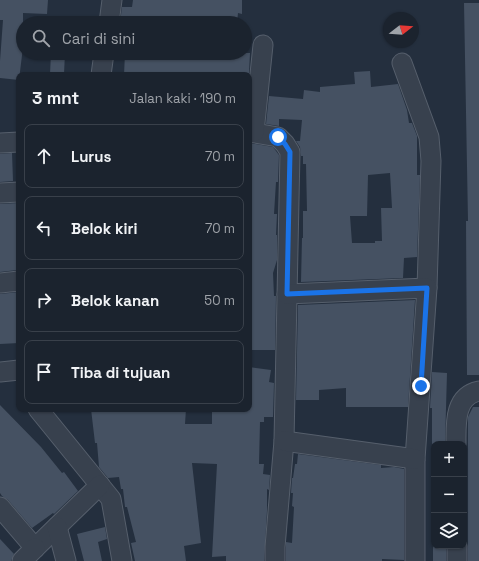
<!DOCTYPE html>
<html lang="id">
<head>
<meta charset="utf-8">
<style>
  :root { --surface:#1b232e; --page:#282f3a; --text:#f1f3f6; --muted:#a0a4aa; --line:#39404a }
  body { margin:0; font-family:"Space Grotesk",sans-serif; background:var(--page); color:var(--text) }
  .controls { position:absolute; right:12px; bottom:12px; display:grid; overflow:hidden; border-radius:8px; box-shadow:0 1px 3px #0004 }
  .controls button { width:36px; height:36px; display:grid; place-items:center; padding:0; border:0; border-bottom:1px solid var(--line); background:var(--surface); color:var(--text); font:20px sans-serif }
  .compass { position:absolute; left:383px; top:12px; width:36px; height:36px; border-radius:50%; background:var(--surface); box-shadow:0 1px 3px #0004; rotate:73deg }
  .stop { position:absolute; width:12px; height:12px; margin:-9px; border:3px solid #1a73e8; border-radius:50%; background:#fff }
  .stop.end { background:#1a73e8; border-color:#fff; box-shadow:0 1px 4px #0008 }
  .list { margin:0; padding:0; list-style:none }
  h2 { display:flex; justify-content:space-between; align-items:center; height:52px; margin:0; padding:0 16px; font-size:17px }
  h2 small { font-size:13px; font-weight:400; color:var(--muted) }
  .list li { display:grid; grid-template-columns:26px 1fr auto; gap:12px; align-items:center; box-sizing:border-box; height:64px; margin:0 8px 8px; padding:0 8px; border:1px solid var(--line); border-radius:8px }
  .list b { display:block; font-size:15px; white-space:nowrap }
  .list em { font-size:13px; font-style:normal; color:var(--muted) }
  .icon { flex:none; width:22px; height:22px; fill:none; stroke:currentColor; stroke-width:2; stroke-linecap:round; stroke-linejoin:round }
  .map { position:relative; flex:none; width:479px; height:561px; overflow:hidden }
  .search { position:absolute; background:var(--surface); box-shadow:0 1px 3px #0004; left:16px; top:16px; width:236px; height:44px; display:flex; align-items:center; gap:10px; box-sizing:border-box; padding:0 14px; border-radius:22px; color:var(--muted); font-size:15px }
  .panel { position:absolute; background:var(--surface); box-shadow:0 1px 3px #0004; left:16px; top:72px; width:236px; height:340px; border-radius:8px }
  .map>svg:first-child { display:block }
</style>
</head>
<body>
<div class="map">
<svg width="479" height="561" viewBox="0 0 479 561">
  <rect width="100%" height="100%" fill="#242f3e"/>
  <g fill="#455162" fill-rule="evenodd">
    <path d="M 0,0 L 48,0 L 47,14 L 23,13 L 23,47 L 19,80 L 0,78 L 0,61 L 3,20 L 0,20 Z"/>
    <path d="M 133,0 L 242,0 L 242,14 L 238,13 L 237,23 L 193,22 L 193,23 L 120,23 L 122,7 L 132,7 Z"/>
    <path d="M 464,3 L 479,3 L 479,375 L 467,375 L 466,221 L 468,221 Z"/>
    <path d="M 51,53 L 65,53 L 64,74 L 50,74 Z"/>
    <path d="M 125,53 L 250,53 L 249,73 L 235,72 L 234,75 L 124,75 Z"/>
    <path d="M 370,71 L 371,87 L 398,84 L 407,110 L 409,123 L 412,123 L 417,136 L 417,175 L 420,175 L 417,257 L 404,258 L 403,278 L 301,282 L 302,238 L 303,238 L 303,211 L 307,211 L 306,164 L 303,164 L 303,156 L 301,156 L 300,147 L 296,141 L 300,141 L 302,120 L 279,119 L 279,126 L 266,124 L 269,96 L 303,99 L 304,90 L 320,92 L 320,87 L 355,84 L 354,72 ZM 390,173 L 392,208 L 381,208 L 382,241 L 375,241 L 375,243 L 352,243 L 350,216 L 367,216 L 368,175 Z"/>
    <path d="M 249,143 L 273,147 L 279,155 L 278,182 L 276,182 L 274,214 L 277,214 L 276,235 L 277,235 L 277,260 L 273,273 L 274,296 L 276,296 L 275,350 L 249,350 L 251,328 L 250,291 L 249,291 Z"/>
    <path d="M 12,153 L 13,181 L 0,182 L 0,154 Z"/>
    <path d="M 19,203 L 19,265 L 16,265 L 17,270 L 0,272 L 0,204 Z"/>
    <path d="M 19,292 L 19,343 L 0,344 L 0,294 Z"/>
    <path d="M 415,300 L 408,407 L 346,407 L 346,388 L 319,390 L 319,400 L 296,400 L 298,305 Z"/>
    <path d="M 249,367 L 271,370 L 269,382 L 274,383 L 273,417 L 264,417 L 264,422 L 260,422 L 259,464 L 264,464 L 263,474 L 270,475 L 269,490 L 267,489 L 267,511 L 264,561 L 226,561 L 226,556 L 212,557 L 217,464 L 192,463 L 201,543 L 184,546 L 186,561 L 135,561 L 131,543 L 136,542 L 127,507 L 125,507 L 123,489 L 121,489 L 119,477 L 108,478 L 99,467 L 97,443 L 95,443 L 91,409 L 186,409 L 185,424 L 212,424 L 212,409 L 249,409 Z"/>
    <path d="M 432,372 L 447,373 L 445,444 L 432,444 L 432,408 L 430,408 Z"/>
    <path d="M 0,405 L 41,447 L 62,473 L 64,472 L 78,491 L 54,514 L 53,513 L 32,528 L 8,500 L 2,496 L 0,493 Z"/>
    <path d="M 473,407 L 479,407 L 479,561 L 468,561 L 468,417 Z"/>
    <path d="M 298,454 L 381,465 L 381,468 L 394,467 L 404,469 L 404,560 L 382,559 L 382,561 L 286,561 L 286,542 L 292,543 L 294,507 L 292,506 L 293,493 L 291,493 L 292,478 L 293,478 L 295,464 L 297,464 Z"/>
    <path d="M 105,527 L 107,539 L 98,542 L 102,561 L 84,561 L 77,534 Z"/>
    <path d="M 0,539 L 14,554 L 11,561 L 0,561 Z"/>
    <rect x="433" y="546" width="13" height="15"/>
  </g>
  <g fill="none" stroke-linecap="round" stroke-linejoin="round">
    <g stroke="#565f6c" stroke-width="21">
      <g id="minor">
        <path d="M 109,23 L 112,0"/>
        <path d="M 402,63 L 429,137 L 431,161 L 427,288 L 415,459 L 415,561"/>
        <path d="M 101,75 L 104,53"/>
        <path d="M 249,132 L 278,137 L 285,144 L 290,152 L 284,441 L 275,547 L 275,561"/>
        <path d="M 254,132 L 263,45"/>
        <path d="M 0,143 L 19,142"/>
        <path d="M 0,193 L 19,192"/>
        <path d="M 0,283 L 19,281"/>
        <path d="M 287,294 L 427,288"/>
        <path d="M 0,372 L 19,370"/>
        <path d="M 38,409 L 111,499 L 122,561"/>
        <path d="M 284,441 L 415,459"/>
        <path d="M 456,444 C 456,424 454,396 479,391"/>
        <path d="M 0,507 L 35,548 L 100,485"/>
        <path d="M 57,527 L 66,561"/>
        <path d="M 457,546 L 457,561"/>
        <path d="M 22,561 L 35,548"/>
      </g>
    </g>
    <use href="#minor" stroke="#38414e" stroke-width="19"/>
  </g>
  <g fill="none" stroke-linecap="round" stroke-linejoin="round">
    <path stroke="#1a73e8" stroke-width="5" d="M 278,137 L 285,144 L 290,152 L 287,294 L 427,288 L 421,386"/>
  </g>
</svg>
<div class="controls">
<button>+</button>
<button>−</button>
<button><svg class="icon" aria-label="layers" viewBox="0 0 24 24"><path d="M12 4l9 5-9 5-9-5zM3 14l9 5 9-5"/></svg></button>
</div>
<svg class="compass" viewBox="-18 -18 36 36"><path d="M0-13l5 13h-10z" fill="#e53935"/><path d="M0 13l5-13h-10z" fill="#a0a4aa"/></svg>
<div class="stop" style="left:278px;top:137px"></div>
<div class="stop end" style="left:421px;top:386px"></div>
<div class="search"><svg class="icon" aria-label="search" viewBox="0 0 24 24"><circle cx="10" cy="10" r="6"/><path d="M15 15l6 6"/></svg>Cari di sini</div>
<section class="panel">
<h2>3 mnt<small>Jalan kaki · 190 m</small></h2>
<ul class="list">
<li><svg class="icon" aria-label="ahead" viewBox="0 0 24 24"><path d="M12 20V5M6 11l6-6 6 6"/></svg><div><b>Lurus</b></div><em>70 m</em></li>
<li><svg class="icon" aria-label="left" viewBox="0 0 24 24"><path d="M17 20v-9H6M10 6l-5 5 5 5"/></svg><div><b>Belok kiri</b></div><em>70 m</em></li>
<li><svg class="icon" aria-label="right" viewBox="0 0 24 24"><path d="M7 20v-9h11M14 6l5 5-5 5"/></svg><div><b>Belok kanan</b></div><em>50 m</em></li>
<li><svg class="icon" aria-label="arrive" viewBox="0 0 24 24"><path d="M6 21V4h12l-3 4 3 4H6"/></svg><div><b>Tiba di tujuan</b></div></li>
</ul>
</section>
</div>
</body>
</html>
